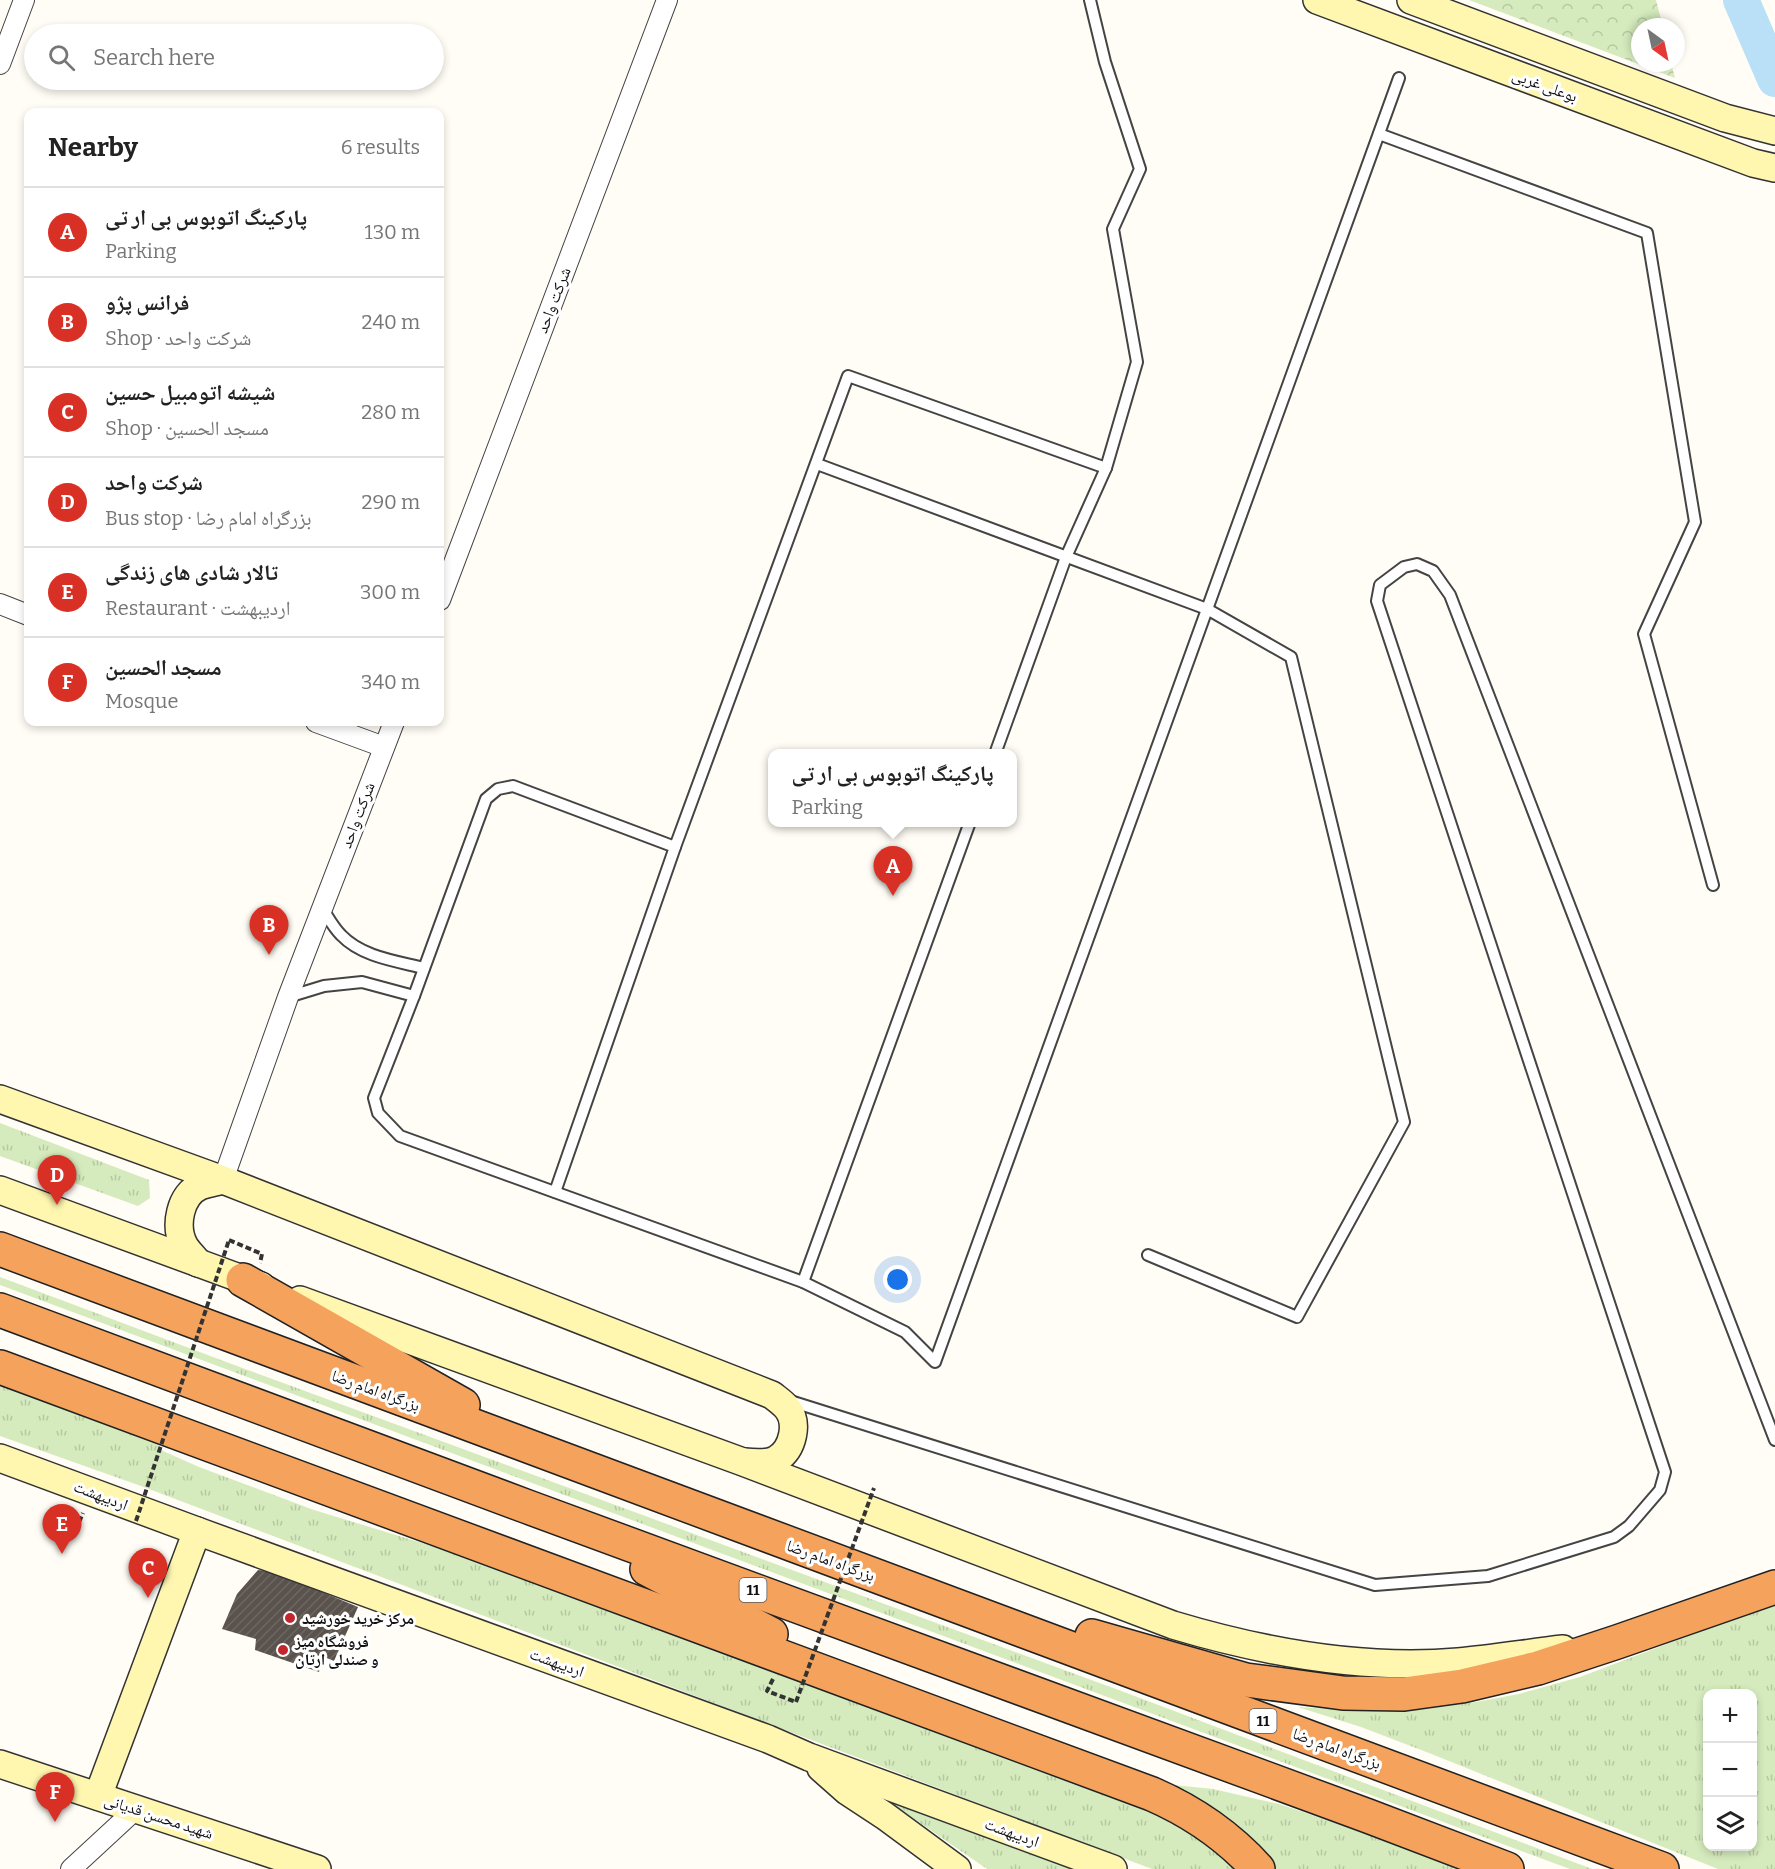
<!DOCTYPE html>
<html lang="en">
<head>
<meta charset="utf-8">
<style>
  :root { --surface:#fff; --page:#f2f2f2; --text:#222; --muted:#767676; --line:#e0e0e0; --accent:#d93025 }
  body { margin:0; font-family:Bitter,"Noto Naskh Arabic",serif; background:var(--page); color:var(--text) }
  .controls { position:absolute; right:18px; bottom:18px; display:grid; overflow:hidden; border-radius:12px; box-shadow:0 3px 9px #0003 }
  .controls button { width:54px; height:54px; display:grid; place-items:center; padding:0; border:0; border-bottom:2px solid var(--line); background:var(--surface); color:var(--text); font:30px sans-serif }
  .compass { position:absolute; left:1631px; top:18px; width:54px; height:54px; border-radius:50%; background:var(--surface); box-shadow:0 3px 9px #0003; rotate:147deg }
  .you { position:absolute; left:898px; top:1280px; width:21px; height:21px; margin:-15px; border:4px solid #fff; border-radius:50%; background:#1a73e8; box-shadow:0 0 0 9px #1a73e833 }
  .badge { display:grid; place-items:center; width:39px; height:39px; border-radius:50%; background:var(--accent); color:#fff; font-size:20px; font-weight:700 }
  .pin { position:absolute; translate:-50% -50px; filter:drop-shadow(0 2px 3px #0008) }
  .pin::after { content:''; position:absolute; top:32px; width:21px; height:18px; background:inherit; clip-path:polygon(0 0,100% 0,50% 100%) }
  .popup { position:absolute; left:768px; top:749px; width:249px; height:78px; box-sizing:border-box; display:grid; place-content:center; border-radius:12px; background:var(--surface); filter:drop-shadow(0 2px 4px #0005); font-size:20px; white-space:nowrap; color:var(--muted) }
  .popup b { font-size:22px; color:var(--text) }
  .popup::after { content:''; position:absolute; left:50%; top:100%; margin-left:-12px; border:12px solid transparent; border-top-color:var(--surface) }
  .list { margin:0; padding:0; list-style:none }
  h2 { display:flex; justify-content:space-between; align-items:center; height:78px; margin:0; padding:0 24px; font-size:26px }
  h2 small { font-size:20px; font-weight:400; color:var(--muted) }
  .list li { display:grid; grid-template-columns:39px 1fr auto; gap:18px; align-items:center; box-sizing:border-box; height:90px; padding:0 24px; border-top:2px solid var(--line) }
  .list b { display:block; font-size:22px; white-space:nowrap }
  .list p { margin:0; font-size:20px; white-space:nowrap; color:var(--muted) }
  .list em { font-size:20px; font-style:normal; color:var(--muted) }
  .icon { flex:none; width:33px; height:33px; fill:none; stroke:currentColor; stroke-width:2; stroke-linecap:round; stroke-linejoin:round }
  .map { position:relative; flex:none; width:1775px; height:1869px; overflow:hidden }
  .search { position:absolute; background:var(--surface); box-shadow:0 3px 9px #0003; left:24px; top:24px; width:420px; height:66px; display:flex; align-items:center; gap:15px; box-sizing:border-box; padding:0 21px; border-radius:33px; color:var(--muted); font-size:22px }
  .panel { position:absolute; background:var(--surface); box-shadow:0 3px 9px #0003; left:24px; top:108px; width:420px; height:618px; border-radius:12px }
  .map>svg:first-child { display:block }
</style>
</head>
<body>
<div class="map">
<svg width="1775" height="1869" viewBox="0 0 1775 1869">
  <defs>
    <pattern id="grass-tufts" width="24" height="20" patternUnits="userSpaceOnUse" patternTransform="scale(1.5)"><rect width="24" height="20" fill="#d5ebbd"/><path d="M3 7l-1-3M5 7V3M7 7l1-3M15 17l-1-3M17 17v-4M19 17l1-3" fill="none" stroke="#b6c8a1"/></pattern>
    <pattern id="park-crowns" width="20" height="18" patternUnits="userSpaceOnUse" patternTransform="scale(1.5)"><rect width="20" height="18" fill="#d5ebbd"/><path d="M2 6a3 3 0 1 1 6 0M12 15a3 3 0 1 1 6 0" fill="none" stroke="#b6c8a1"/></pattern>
    <pattern id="building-hatch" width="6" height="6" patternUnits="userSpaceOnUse" patternTransform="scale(1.5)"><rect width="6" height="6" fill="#5a524d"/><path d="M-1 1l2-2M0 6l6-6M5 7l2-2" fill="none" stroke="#6d6662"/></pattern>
  </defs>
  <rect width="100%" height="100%" fill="#fffdf5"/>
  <g fill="url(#grass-tufts)" fill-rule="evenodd">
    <path d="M 0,1123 L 149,1180 L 150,1198 L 138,1206 L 0,1156 Z"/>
    <path d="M 0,1277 L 229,1363 L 1124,1692 L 1592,1869 L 1570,1869 L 0,1285 Z"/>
    <path d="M 0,1378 L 156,1441 L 163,1451 L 199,1467 L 314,1510 L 507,1569 L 1144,1807 L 1190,1830 L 1239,1869 L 1152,1869 L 141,1486 L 0,1436 Z"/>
    <path d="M 1775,1603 L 1775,1869 L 1718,1869 L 1429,1753 L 1361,1727 L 1298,1707 L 1365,1711 L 1420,1710 L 1476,1702 L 1519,1694 L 1580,1677 ZM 1708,1694 L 1752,1694 L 1752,1846 L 1708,1846 Z"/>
    <path d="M 1174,1785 L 1213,1789 L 1279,1804 L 1473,1869 L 1275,1869 L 1267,1860 Z"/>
    <path d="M 884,1798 L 1074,1869 L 987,1869 Z"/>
  </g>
  <path fill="url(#park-crowns)" d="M 1469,0 L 1656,0 L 1663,27 L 1640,27 L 1640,63 L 1671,63 L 1675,78 Z"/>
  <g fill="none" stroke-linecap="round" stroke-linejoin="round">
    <path stroke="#b9e0f7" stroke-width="36" d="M 1741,0 L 1775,79"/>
  </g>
  <path fill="url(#building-hatch)" d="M 258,1570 L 274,1572 L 358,1607 L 334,1661 L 322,1656 L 319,1672 L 255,1650 L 256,1639 L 222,1629 L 237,1594 Z"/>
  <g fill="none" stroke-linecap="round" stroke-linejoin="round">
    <g stroke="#444" stroke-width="14">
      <g id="lane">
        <path d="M 1379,134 L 1647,233 L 1695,522 L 1644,634 L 1713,885"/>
        <path d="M 817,464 L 1207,609 L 1291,657 L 1404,1122 L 1297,1317 L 1148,1255"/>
        <path d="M 995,754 L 1066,557 L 1106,468 L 1137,362 L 1113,229 L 1140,169 L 1105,62 L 1090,0"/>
        <path d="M 675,847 L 513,786 L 498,789 L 486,799 L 414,996 L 374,1098 L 378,1113 L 400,1136 L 803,1282 L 905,1332 L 935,1362 L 1399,78"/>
        <path d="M 322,908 C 328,917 333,927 341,935 C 362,957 396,961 424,968"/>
        <path d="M 288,997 L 324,986 L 362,982 L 414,996"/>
        <path d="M 555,1192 L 675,847 L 848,376 L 1106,468"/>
        <path d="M 803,1282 L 970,822"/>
        <path d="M 787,1400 L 1375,1585 L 1488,1576 L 1614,1537 L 1629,1526 L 1660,1490 L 1665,1472 L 1377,601 L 1380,585 L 1404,567 L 1417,564 L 1433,571 L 1450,595 L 1775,1440"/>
      </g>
    </g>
    <g stroke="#444" stroke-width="22">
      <g id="street">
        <path d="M 0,64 L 24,0"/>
        <path d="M 440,600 L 667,0"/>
        <path d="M 0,604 L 28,615"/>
        <path d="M 316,722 L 384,747"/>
        <path d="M 223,1180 L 288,997 L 394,722"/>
        <path d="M 71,1869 L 136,1809"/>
      </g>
    </g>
    <g stroke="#333" stroke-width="30">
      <g id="secondary">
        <path d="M 1317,0 L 1753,163 L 1775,168"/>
        <path d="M 1411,0 L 1725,118 L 1775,131"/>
        <path d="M 0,1099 L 223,1180 L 772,1395 C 777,1399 783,1403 787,1408 C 799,1423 793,1449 777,1459 C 769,1464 754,1463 744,1462"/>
        <path d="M 0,1190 L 261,1286"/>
        <path d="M 198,1263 C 194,1257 187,1251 184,1245 C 174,1226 180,1195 200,1186 C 207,1183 216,1182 223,1180"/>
        <path d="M 300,1300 L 743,1462 L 1173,1625 C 1263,1652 1363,1670 1458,1662 C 1493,1659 1528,1653 1563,1649"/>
        <path d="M 0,1458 L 197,1531 L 768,1739 L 809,1757 L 1113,1869"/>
        <path d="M 0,1764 L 317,1869"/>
        <path d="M 821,1768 L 847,1791 L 885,1816 L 957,1869"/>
        <path d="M 98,1796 L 197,1531"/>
      </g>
    </g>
    <g stroke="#222" stroke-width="36">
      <g id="highway">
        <path d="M 0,1249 L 1662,1869"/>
        <path d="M 243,1280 L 463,1405"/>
        <path d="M 0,1310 L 528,1507 L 1368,1816 L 1507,1869"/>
        <path d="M 0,1367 L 1152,1794 C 1191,1811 1229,1837 1258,1869"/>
        <path d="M 647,1569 L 771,1634"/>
        <path d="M 1092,1636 L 1246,1680 L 1343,1693 L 1404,1694 L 1462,1686 L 1538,1668 L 1617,1642 L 1775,1587"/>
      </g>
    </g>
    <g stroke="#333" stroke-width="4" stroke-dasharray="6 3" stroke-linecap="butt">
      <path d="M 229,1240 L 262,1254 L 260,1263"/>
      <path d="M 79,1522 L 83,1513"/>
      <path d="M 773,1679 L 767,1691 L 796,1702"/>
    </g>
    <use href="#lane" stroke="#fff" stroke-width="10"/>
    <use href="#street" stroke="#fff" stroke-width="20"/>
    <use href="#secondary" stroke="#fff6b0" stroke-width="27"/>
    <use href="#highway" stroke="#f5a25d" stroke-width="33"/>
    <g stroke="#333" stroke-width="4" stroke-dasharray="6 3" stroke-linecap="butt">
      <path d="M 136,1521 L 229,1240"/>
      <path d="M 796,1702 L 874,1488"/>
    </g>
  </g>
  <g fill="#c4262e" stroke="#fff" stroke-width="2">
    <circle cx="290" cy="1618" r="6"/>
    <circle cx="283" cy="1650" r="6"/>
  </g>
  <g text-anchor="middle" stroke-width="6" stroke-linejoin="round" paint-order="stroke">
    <g fill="#fff" stroke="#585858" stroke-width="1.5">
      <rect x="739.5" y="1578" width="27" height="24" rx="4.5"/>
      <rect x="1249.5" y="1709" width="27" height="24" rx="4.5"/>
    </g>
    <g font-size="15" font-weight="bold" fill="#111">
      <text x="753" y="1595">11</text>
      <text x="1263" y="1726">11</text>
    </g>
    <g font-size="16" fill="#111" stroke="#fff">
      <text transform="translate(1545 85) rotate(20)" y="6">بوعلی غربی</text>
      <text transform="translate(553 300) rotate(-69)" y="6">شرکت واحد</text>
      <text transform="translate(357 815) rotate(-69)" y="6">شرکت واحد</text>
      <text transform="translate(376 1390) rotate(20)" y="6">بزرگراه امام رضا</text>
      <text transform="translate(101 1495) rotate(21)" y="6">اردیبهشت</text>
      <text transform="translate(831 1560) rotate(20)" y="6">بزرگراه امام رضا</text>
      <text transform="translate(557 1662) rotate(20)" y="6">اردیبهشت</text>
      <text transform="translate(1337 1748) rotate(20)" y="6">بزرگراه امام رضا</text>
      <text transform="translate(159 1816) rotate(18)" y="6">شهید محسن قدیانی</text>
      <text transform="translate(1012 1832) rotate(20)" y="6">اردیبهشت</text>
    </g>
    <g font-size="16" font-weight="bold" fill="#111" stroke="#fff" text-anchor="start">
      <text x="302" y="1624">مرکز خرید خورشید</text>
      <text x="295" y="1647">فروشگاه میز<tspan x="295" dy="18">و صندلی ارتان</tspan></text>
    </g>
  </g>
</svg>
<div class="controls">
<button>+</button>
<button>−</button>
<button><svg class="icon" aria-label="layers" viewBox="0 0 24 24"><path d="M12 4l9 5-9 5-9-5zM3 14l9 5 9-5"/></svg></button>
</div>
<svg class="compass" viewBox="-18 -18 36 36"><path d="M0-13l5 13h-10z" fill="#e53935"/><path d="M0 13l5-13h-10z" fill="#767676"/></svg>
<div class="you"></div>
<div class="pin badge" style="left:893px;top:896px">A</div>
<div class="popup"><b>پارکینگ اتوبوس بی ار تی</b>Parking</div>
<div class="pin badge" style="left:269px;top:955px">B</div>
<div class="pin badge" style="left:148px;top:1598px">C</div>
<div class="pin badge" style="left:57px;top:1205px">D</div>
<div class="pin badge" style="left:62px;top:1554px">E</div>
<div class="pin badge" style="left:55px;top:1822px">F</div>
<div class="search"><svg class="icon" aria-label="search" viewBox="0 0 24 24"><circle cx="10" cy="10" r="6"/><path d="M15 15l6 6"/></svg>Search here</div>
<section class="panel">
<h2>Nearby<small>6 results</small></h2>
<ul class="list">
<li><span class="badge">A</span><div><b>پارکینگ اتوبوس بی ار تی</b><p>Parking</p></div><em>130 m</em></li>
<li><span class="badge">B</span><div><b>فرانس پژو</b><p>Shop · شرکت واحد</p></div><em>240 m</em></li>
<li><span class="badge">C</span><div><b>شیشه اتومبیل حسین</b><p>Shop · مسجد الحسین</p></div><em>280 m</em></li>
<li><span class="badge">D</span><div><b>شرکت واحد</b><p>Bus stop · بزرگراه امام رضا</p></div><em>290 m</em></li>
<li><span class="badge">E</span><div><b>تالار شادی های زندگی</b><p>Restaurant · اردیبهشت</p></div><em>300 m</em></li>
<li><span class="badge">F</span><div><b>مسجد الحسین</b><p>Mosque</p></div><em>340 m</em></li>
</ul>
</section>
</div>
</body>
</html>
